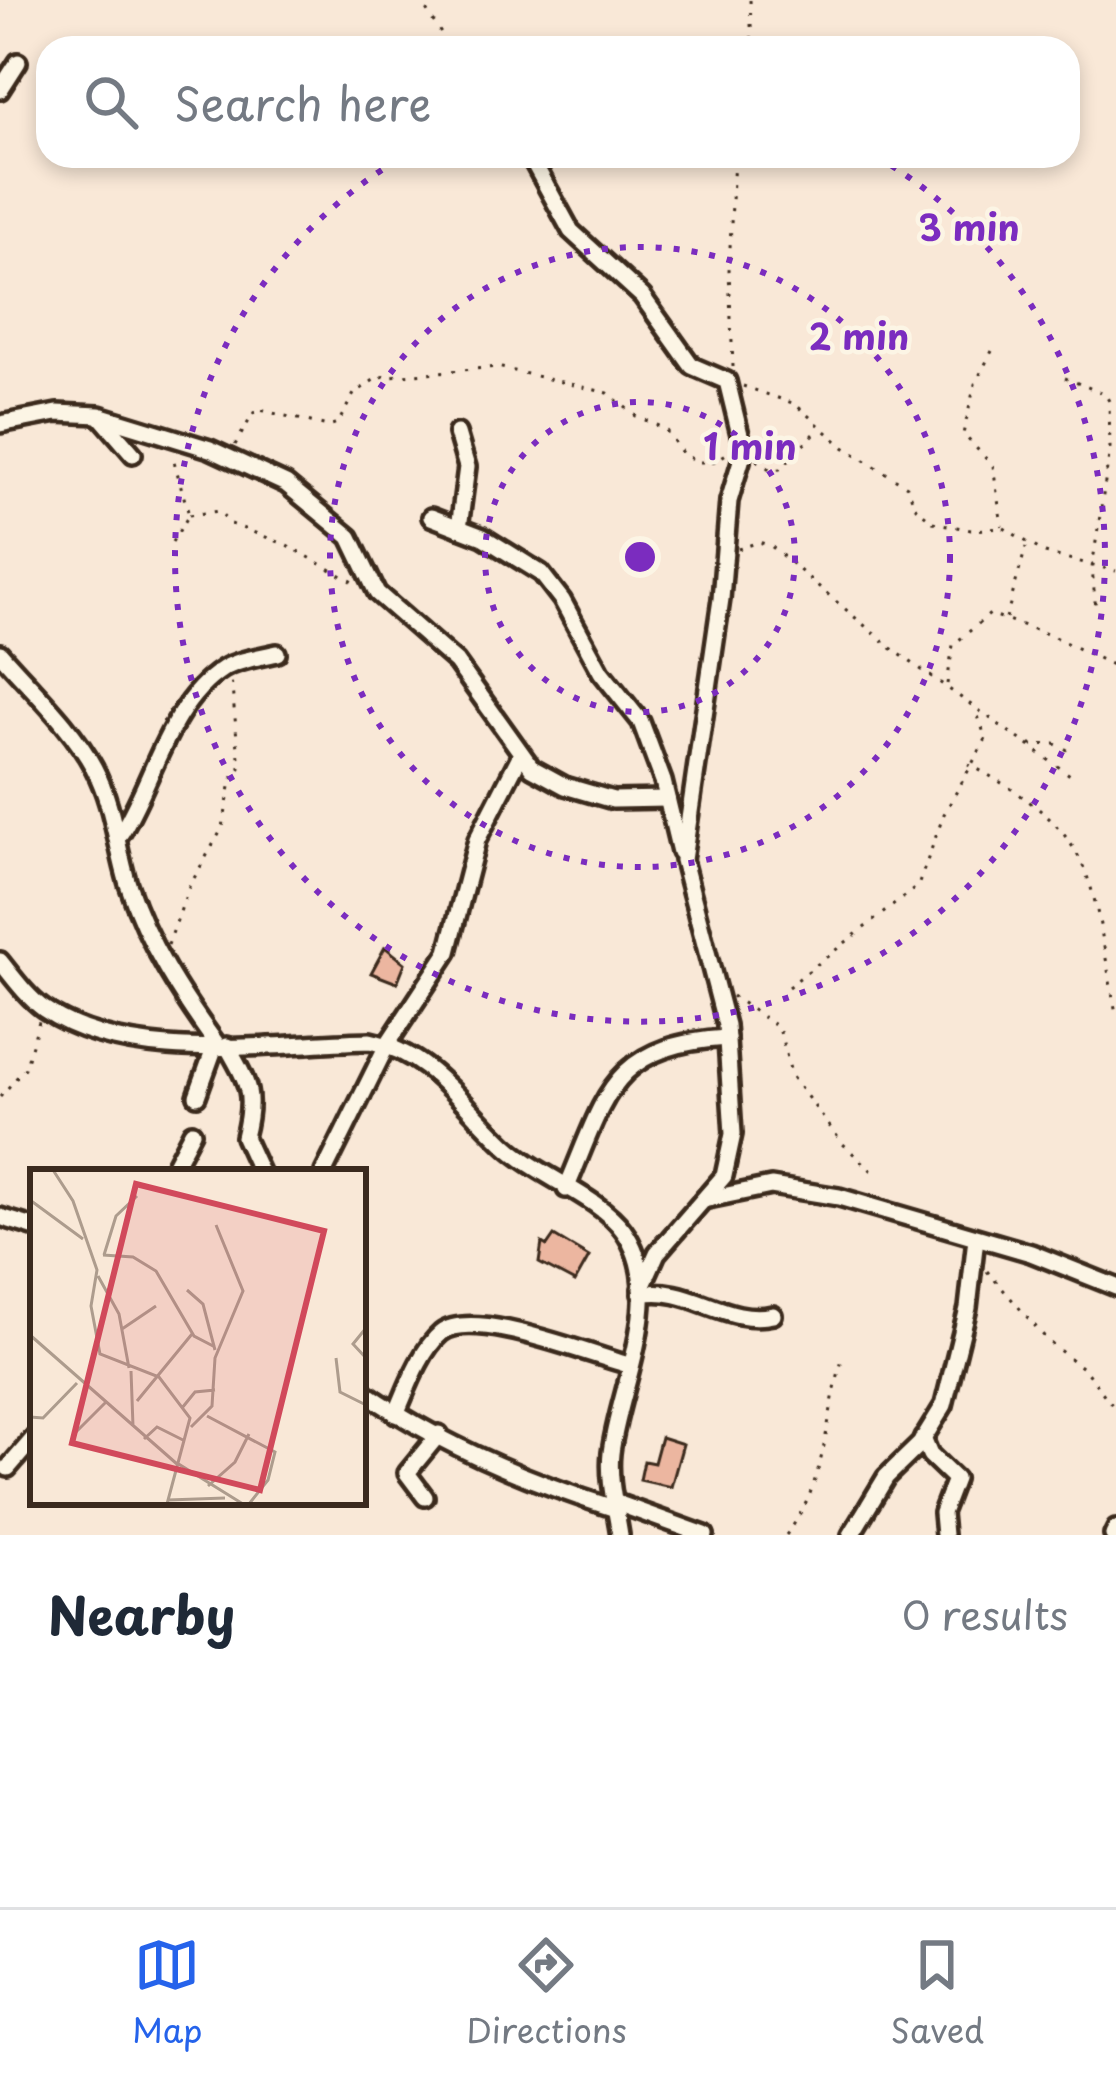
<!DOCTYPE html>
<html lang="en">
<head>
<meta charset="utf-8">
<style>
  :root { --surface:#fff; --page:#f6f6f7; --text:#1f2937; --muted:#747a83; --line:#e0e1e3; --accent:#2563eb }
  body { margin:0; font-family:"Playpen Sans",sans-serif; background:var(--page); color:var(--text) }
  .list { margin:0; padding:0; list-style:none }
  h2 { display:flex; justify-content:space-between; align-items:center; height:156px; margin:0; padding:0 48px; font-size:51px }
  h2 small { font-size:39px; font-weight:400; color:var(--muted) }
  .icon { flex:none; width:66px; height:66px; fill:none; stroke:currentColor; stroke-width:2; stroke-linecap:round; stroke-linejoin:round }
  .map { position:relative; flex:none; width:1116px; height:1535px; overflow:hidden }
  .search { position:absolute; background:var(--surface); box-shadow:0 6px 18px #0003; left:36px; right:36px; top:36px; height:132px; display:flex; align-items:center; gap:30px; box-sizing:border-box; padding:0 42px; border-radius:36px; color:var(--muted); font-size:45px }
  .sheet { height:372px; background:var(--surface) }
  nav { display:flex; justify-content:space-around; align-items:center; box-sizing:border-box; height:168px; border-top:3px solid var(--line); background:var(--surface); font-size:33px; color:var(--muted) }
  nav a { display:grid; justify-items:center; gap:6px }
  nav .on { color:var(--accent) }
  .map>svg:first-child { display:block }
</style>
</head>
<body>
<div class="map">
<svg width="1116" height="1535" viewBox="0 0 1116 1535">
  <rect width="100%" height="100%" fill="#f9e8d7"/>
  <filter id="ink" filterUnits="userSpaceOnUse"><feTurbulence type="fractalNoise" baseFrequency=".00833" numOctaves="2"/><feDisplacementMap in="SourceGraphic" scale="24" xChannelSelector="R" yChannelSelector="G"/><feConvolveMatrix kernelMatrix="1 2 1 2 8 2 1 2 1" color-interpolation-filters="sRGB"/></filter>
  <g filter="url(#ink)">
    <g fill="#ecb6a0" stroke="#3b2a1e" stroke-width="3">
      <path d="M 385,947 L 405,963 L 397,983 L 371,973 Z"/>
      <path d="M 554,1236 L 589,1257 L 575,1282 L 539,1263 L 542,1243 L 547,1246 Z"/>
      <path d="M 661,1437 L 683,1444 L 671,1487 L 640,1480 L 644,1461 L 654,1463 Z"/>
    </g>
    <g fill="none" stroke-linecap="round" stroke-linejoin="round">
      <g stroke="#3b2a1e" stroke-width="24">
        <g id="minor">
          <path d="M 0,90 L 18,62"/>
          <path d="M 530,156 L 571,231 L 642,296 L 692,366 L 727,381 L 744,451 L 729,501 L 721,599 L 683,860 L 726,1025 L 733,1134 L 724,1176 L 657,1253 L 641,1289"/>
          <path d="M 101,417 L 133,454"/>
          <path d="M 0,424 L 57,413 L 99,415 L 210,449 L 286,484 L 350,537 L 377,593 L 456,662 L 532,768 L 565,786 L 613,800 L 667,799"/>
          <path d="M 457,433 L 467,467 L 459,528"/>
          <path d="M 431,517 L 483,537 L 541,573 L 562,600 L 601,672 L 641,722 L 663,781 L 680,852"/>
          <path d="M 0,653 C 32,690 71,725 94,768 C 114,806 116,845 128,884 C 148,945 181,995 218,1046"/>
          <path d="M 119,836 C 153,784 167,705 223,669 C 238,660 260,657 277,653"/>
          <path d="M 0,961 C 13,977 27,997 44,1009 C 129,1067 272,1043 370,1041 C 431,1054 461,1104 505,1145 C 538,1176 598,1196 623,1230 C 669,1292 619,1387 611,1453 C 608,1480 616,1508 620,1535"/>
          <path d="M 227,1046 C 249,1085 255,1094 244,1137 L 260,1172"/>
          <path d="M 197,1096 L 215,1046"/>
          <path d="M 171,1172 L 192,1132"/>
          <path d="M 324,1172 L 387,1045 L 448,952 L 477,840 L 519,758"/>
          <path d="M 566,1189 C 606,1097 609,1045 727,1038"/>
          <path d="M 708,1199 L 771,1186 L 839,1197 L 1031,1253 L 1116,1287"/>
          <path d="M 0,1217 L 33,1227"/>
          <path d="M 641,1294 C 689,1284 726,1326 773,1315"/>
          <path d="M 363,1391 C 437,1443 530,1482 616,1509"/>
          <path d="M 396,1414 C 407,1389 420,1351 441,1333 C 473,1307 589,1355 629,1365"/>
          <path d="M 923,1438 L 930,1455 L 955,1479 L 942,1513 L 944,1535"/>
          <path d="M 8,1468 L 33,1439"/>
          <path d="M 425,1497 L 407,1473 L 439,1434"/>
          <path d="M 614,1502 L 705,1535"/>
          <path d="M 851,1535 L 886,1477 L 920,1444 L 944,1405 L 968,1308 L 976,1238"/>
          <path d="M 1113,1535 L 1116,1529"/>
        </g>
      </g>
      <g stroke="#3b2a1e" stroke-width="3" stroke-dasharray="3 9" stroke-linecap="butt">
        <path d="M 420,0 L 450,48"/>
        <path d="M 750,0 L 752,48"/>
        <path d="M 992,351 L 975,384 L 963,434 L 993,466 L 1002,526"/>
        <path d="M 733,367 L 729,271 L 734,156"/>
        <path d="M 1065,378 L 1105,394 L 1109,401 L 1110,449 L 1092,568 L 1096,612"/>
        <path d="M 743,386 L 795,404 L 844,447 L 907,486 L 916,508 L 933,522 L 971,530 L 1004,528 L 1045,553 L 1116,571"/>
        <path d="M 235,445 L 256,409 L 328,426 L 338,423 L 354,394 L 378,377 L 497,367 L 608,393 L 636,416 L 665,429 L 682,453 L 697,462 L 713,462 L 731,451"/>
        <path d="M 757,460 L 771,470 L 780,469 L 820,428"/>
        <path d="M 189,515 L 219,511 L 231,524 L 287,545 L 357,584"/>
        <path d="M 172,542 L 189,515 L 172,454"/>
        <path d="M 738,549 L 759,542 L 771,546 L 891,648 L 1070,775"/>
        <path d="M 1006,618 L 1026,547"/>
        <path d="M 947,684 L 953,645 L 990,614 L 1050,635 L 1116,667"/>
        <path d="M 1030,745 L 1055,744 L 1074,753"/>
        <path d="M 968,764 C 1102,834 1089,878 1116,1013"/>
        <path d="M 168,945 L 189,887 L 223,827 L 231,781 L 240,768 L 231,678"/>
        <path d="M 788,987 L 918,886 L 944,814 L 986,739 L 977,713"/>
        <path d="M 732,996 L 779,1028 L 792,1077 L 843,1144 L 872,1171"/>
        <path d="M 0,1097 L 25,1068 L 39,1021"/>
        <path d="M 987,1271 L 1050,1343 L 1085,1370 L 1116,1410"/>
        <path d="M 786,1535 C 828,1482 824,1419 843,1357"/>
      </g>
      <use href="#minor" stroke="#fcf5e5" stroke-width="15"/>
    </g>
  </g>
  <g fill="none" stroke="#7b2cbf" stroke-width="6" stroke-dasharray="6 12">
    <circle cx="640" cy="557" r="155"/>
    <circle cx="640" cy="557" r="310"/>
    <path d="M876 156A465 465 0 1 1 404 156"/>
  </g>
  <g transform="translate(30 1169)">
    <rect width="336" height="336" fill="#f9e8d7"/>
    <path fill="none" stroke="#ad9c8d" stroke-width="3" d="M 23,1 L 43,32 L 67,101 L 61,137 L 70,185 L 129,208 L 160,249 L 137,335M 0,31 L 53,70M 73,86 L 103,88 L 126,102 L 164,167 L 185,178M 74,86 L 86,47 L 107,27M 68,107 L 89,145 L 99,199M 157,121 L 173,135 L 185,181M 336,159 L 323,175 L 336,189M 92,160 L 126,137M 0,166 L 147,295M 306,189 L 310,223 L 336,236M 101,202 L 103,257M 107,232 L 162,165M 152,239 L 165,223 L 185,221M 177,247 L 245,283 L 238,311 L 219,335M 0,248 L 13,249 L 47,214M 161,258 L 182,237 L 185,189 L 213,122 L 186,56M 46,263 L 77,232M 114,270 L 127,258 L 155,272M 147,294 L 213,335M 178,317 L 205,293 L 219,265M 138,331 L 195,329"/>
    <path fill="#d1495b" fill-opacity="0.15" stroke="#d1495b" stroke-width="6" d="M 106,15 L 294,62 L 230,321 L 42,274 Z"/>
    <rect width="336" height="336" fill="none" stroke="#3b2a1e" stroke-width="6"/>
  </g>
  <circle cx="640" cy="557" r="18" fill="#7b2cbf" stroke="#fcf5e5" stroke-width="6"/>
  <g font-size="36" text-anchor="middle" font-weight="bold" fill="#7b2cbf" stroke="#fcf5e5" stroke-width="9" stroke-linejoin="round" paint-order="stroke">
    <text x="969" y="241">3 min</text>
    <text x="859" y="350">2 min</text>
    <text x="750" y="460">1 min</text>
  </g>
</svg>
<div class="search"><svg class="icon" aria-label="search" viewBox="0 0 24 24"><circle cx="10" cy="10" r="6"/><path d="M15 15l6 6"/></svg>Search here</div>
</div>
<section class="sheet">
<h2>Nearby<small>0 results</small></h2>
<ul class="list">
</ul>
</section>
<nav>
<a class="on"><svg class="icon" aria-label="map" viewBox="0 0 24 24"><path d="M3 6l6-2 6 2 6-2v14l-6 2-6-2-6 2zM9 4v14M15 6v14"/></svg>Map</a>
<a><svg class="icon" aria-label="directions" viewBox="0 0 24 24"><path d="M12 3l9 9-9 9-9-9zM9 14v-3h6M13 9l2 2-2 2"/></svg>Directions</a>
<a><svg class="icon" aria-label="saved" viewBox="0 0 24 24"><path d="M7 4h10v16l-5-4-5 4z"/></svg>Saved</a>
</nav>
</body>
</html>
